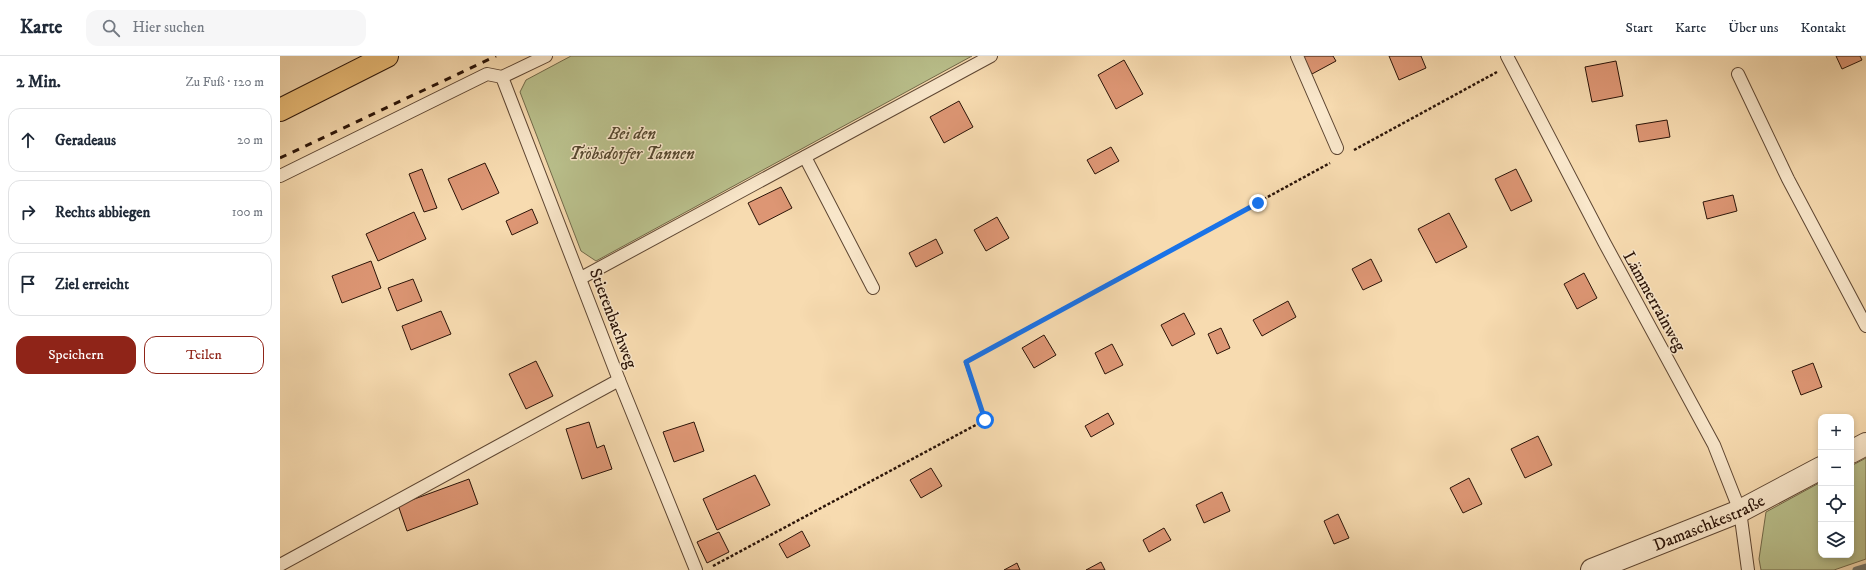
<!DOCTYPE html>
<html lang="de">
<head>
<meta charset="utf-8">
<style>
  :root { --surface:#fff; --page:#f6f6f7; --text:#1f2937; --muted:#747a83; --line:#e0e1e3; --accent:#8f2418 }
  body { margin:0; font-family:"IM FELL DW Pica",serif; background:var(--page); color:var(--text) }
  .controls { position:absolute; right:12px; bottom:12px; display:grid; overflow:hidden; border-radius:8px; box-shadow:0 2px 6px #0003 }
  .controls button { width:36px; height:36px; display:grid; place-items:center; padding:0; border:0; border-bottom:1px solid var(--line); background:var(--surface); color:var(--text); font:20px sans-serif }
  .stop { position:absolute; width:12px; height:12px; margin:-9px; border:3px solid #1a73e8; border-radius:50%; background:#fff }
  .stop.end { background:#1a73e8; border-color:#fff; box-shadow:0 1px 4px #0008 }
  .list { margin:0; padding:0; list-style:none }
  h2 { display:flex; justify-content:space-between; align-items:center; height:52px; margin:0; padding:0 16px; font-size:17px }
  h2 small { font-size:13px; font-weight:400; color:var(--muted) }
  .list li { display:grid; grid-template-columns:26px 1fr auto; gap:12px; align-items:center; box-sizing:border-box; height:64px; margin:0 8px 8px; padding:0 8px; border:1px solid var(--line); border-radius:12px }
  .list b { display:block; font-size:15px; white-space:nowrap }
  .list em { font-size:13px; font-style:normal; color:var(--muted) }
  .actions { display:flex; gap:8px; padding:12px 16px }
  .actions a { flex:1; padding:9px 0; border:1px solid var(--accent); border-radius:12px; text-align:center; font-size:14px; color:var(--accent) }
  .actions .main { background:var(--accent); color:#fff }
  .icon { flex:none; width:22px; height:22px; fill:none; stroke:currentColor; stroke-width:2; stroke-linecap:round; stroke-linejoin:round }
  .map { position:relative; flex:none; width:1586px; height:514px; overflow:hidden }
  header { display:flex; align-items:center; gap:24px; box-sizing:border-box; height:56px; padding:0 20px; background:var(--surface); border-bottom:1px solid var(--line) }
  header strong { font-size:19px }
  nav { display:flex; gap:22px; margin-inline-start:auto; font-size:14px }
  .search { width:280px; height:36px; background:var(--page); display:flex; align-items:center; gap:10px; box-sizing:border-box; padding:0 14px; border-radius:12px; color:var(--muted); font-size:15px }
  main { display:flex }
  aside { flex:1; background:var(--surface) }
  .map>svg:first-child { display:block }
</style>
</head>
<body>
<header>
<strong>Karte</strong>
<div class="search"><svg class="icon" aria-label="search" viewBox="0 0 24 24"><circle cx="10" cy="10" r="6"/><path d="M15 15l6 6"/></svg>Hier suchen</div>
<nav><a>Start</a><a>Karte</a><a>Über uns</a><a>Kontakt</a></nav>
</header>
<main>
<aside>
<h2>2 Min.<small>Zu Fuß · 120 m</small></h2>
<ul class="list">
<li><svg class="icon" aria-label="ahead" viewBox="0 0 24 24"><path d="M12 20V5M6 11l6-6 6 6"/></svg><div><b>Geradeaus</b></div><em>20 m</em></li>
<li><svg class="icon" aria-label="right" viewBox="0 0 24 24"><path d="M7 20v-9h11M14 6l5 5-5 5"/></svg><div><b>Rechts abbiegen</b></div><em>100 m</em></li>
<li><svg class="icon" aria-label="arrive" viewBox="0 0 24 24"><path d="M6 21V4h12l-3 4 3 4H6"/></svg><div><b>Ziel erreicht</b></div></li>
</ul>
<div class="actions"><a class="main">Speichern</a><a>Teilen</a></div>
</aside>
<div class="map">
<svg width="1586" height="514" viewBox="0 0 1586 514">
  <rect width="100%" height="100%" fill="#f7dbb0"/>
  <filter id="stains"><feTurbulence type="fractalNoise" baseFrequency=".005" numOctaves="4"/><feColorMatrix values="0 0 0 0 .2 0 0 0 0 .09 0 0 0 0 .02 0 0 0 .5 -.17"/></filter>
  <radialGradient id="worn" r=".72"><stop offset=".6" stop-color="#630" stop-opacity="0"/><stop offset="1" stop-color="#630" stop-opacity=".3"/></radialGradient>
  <g fill="#bac18d" stroke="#726a4a">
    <path d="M 291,0 L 692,0 L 316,205 L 301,195 L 240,36 L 246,24 Z"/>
    <path d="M 1586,402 L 1586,503 L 1554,514 L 1481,514 L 1479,503 L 1486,456 L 1541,426 L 1541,499 L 1571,499 L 1571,410 Z"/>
  </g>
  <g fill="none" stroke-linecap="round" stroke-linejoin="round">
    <path stroke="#727770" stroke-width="7" d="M 1576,514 L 1586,511"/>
  </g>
  <g fill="#dd9674" stroke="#2b1408">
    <path d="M 1022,0 L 1053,0 L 1056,5 L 1032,18 Z"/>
    <path d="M 1109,0 L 1141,0 L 1146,12 L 1119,24 Z"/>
    <path d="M 1556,0 L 1580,0 L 1582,4 L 1562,13 Z"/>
    <path d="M 844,4 L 863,38 L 836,53 L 818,19 Z"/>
    <path d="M 1336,5 L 1343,40 L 1312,46 L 1305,11 Z"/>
    <path d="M 679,45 L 693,71 L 664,87 L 650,61 Z"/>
    <path d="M 1387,64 L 1390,81 L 1359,86 L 1356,69 Z"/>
    <path d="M 831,91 L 839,105 L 815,118 L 807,104 Z"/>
    <path d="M 205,107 L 219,137 L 182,154 L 168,123 Z"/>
    <path d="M 142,113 L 157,152 L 144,156 L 129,118 Z"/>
    <path d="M 1236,113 L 1252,145 L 1231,155 L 1215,123 Z"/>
    <path d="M 501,131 L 512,152 L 479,169 L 468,147 Z"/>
    <path d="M 1453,139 L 1457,155 L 1427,163 L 1423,146 Z"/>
    <path d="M 252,153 L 258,167 L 232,179 L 226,165 Z"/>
    <path d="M 134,156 L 146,183 L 98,205 L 86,178 Z"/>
    <path d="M 1169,157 L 1187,191 L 1156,207 L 1138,173 Z"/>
    <path d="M 717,161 L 729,182 L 706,195 L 694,174 Z"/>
    <path d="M 656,183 L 663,197 L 636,211 L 629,197 Z"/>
    <path d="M 1091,203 L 1102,225 L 1083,234 L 1072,213 Z"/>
    <path d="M 91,205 L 101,232 L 62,247 L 52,220 Z"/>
    <path d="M 1304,217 L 1317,242 L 1297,253 L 1284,228 Z"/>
    <path d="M 133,223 L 142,245 L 117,255 L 108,232 Z"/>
    <path d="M 1008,245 L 1016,261 L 982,280 L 973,264 Z"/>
    <path d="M 161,255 L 171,278 L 131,294 L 122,270 Z"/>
    <path d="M 904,257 L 915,278 L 892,290 L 881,269 Z"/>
    <path d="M 941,272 L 950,292 L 937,298 L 928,278 Z"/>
    <path d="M 764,279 L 776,299 L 754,312 L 742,292 Z"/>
    <path d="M 832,288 L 843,309 L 825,318 L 815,297 Z"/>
    <path d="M 256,305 L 273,340 L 246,353 L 229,318 Z"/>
    <path d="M 1533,307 L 1542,331 L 1521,339 L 1512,315 Z"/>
    <path d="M 828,357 L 834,368 L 811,381 L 805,370 Z"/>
    <path d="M 309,366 L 317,392 L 324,389 L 332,413 L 302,423 L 286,373 Z"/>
    <path d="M 414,366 L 424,395 L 394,406 L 383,376 Z"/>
    <path d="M 1258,380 L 1272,409 L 1245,422 L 1231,393 Z"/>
    <path d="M 651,412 L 662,430 L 641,442 L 630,424 Z"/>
    <path d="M 475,419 L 490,449 L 437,474 L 423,443 Z"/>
    <path d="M 1189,422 L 1202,448 L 1183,457 L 1170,432 Z"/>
    <path d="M 189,423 L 198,448 L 127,475 L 118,449 Z"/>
    <path d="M 942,436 L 950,455 L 924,467 L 916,449 Z"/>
    <path d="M 1058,458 L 1069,482 L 1054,488 L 1044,465 Z"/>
    <path d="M 884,472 L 891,484 L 869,496 L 863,484 Z"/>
    <path d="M 522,475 L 530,490 L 507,502 L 499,488 Z"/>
    <path d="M 439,476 L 449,496 L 427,507 L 417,486 Z"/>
    <path d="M 821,506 L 825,514 L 806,514 Z"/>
    <path d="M 737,507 L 740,514 L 724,514 Z"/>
  </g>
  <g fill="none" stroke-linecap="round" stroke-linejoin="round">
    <g stroke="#5e4632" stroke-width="14">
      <g id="service">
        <path d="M 1017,0 L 1057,92"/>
        <path d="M 1227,0 L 1324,186 L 1434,389 L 1460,455 L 1468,514"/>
        <path d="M 1458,18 L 1508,123 L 1586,270"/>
        <path d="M 222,21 L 339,324 L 416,514"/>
        <path d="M 525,101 L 593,232"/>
        <path d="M 0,120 L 207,18 L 222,21 L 266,0"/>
        <path d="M 301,222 L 711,0"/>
        <path d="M 0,509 L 339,324"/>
      </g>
    </g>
    <g stroke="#5e4632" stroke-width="24">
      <g id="minor">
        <path d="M 1571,396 L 1586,388"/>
        <path id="s1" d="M 1312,514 L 1460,455 L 1541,412"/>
      </g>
    </g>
    <g stroke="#2b1408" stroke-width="24">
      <path id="primary" d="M 0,54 L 107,0"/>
    </g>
    <g stroke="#2b1408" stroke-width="2.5" stroke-dasharray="3 2" stroke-linecap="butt">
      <path d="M 1074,94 L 1217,16"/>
      <path d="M 433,510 L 705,364 L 685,306 L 1050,107"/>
    </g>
    <use href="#service" stroke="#fae8cc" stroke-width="12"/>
    <use href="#minor" stroke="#fae8cc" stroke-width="22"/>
    <use href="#primary" stroke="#ecbe78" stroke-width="22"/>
    <path stroke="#2b1408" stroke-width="3" stroke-dasharray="7 7" stroke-linecap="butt" d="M 0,102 L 216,0"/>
  </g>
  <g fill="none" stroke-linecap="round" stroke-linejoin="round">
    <path stroke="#1a73e8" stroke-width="5" d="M 705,364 L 686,306 L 978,147"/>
  </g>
  <g text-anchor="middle" stroke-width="3" stroke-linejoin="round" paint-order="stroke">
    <g font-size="17" font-style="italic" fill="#564830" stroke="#fae8cc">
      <text x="352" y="83">Bei den<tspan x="352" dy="20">Tröbsdorfer Tannen</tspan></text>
    </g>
    <g font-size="17" fill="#2b1408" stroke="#fae8cc">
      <text transform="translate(1375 245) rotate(61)" y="6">Lämmerrainweg</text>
      <text transform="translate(334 262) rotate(69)" y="6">Stierenbachweg</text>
      <text dy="6" stroke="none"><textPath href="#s1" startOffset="126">Damaschkestraße</textPath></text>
    </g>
  </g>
  <rect width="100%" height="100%" filter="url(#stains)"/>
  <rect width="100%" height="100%" fill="url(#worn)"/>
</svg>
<div class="controls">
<button>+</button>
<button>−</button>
<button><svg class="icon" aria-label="locate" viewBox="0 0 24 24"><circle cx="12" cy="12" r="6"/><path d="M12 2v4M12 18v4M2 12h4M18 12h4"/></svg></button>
<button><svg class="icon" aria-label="layers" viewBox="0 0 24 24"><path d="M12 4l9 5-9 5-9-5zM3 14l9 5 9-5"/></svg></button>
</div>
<div class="stop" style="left:705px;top:364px"></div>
<div class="stop end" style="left:978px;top:147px"></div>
</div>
</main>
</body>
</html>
